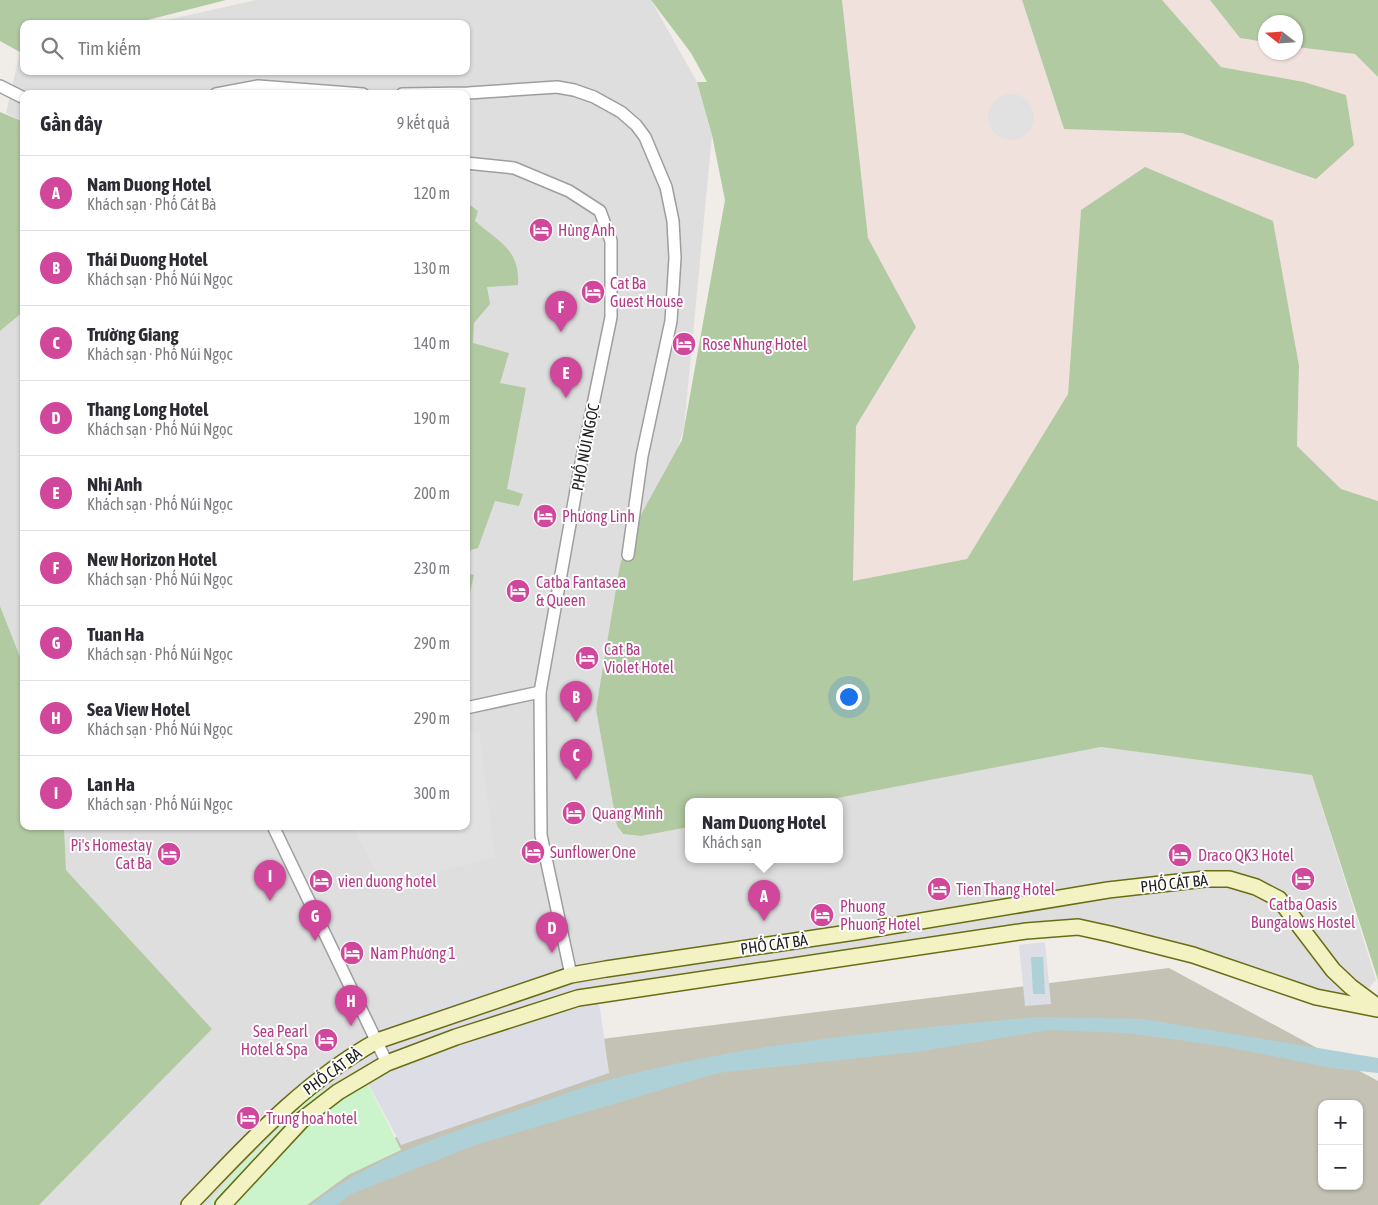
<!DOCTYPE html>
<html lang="vi">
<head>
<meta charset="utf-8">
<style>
  :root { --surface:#fff; --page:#f2f2f3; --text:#2b2b33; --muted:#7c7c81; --line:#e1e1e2; --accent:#2563eb }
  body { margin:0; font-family:"Asap Condensed",sans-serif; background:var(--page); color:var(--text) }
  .controls { position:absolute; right:15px; bottom:15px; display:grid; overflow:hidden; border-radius:10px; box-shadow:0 1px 4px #0004 }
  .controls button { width:45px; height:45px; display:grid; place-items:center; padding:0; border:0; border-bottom:1px solid var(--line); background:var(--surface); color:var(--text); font:25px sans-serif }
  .compass { position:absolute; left:1258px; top:15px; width:45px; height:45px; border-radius:50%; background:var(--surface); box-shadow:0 1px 4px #0004; rotate:287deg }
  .you { position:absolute; left:848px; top:696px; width:18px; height:18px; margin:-12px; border:4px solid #fff; border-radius:50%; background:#1a73e8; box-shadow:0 0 0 8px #1a73e833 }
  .badge { display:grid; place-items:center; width:32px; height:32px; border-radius:50%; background:var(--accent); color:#fff; font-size:16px; font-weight:700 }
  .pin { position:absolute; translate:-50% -41px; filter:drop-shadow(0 1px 2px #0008) }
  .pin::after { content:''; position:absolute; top:26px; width:18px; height:15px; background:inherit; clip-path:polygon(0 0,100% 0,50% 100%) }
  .popup { position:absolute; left:685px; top:798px; width:158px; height:65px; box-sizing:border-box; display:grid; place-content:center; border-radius:10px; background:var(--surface); filter:drop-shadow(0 1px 4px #0005); font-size:16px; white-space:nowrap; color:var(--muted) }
  .popup b { font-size:19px; color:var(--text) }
  .popup::after { content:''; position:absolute; left:50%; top:100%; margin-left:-10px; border:10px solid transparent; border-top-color:var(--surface) }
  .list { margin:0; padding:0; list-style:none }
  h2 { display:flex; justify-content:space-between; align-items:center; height:65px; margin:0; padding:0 20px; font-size:21px }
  h2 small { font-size:16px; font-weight:400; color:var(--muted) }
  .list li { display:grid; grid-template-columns:32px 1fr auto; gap:15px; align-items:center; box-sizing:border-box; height:75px; padding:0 20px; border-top:1px solid var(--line) }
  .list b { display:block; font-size:19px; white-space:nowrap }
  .list p { margin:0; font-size:16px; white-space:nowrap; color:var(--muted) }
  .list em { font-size:16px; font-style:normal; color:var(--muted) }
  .icon { flex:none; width:28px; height:28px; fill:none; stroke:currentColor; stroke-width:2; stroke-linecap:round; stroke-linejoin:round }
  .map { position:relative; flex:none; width:1378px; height:1205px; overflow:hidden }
  .search { position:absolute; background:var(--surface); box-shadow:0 1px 4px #0004; left:20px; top:20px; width:450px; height:55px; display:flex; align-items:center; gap:12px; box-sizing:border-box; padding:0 18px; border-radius:10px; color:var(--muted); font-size:19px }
  .panel { position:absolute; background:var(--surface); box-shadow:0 1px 4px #0004; left:20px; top:90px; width:450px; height:740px; border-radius:10px }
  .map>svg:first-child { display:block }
</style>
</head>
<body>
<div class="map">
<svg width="1378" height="1205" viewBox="0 0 1378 1205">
  <rect width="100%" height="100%" fill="#f0ede8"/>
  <g fill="#dedede">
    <path d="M 256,0 L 651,0 L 697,82 L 712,135 L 684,428 L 676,454 L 632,531 L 596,708 L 617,826 L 622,834 L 641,836 L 689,827 L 689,860 L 839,860 L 839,802 L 817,802 L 1101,747 L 1312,775 L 1376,980 L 1351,1008 L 1082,923 L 1061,920 L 966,932 L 905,948 L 694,975 L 361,1070 L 311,1097 L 237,1170 L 208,1205 L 39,1205 L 212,1029 L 66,870 L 64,826 L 466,826 L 466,94 L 24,94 L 24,122 L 6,113 L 20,52 L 24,51 L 24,71 L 466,71 L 466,24 L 149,24 Z"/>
    <path d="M 24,311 L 24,667 L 0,606 L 0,331 Z"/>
  </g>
  <path fill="#f0e1dd" d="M 842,0 L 1022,0 L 1064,129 L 1182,133 L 1316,179 L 1304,82 L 1221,67 L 1162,0 L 1210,0 L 1240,38 L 1265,42 L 1266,52 L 1296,52 L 1296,47 L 1355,54 L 1378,77 L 1378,501 L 1341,489 L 1297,446 L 1299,366 L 1081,210 L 1068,394 L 967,559 L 853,581 L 856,426 L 916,327 L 868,238 Z"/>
  <path fill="#c4c2b4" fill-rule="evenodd" d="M 1169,968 L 1378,1081 L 1378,1205 L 305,1205 L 513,1050 ZM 1322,1104 L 1359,1104 L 1359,1186 L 1322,1186 Z"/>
  <g fill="#b1caa2">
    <path d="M 0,0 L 226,0 L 132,24 L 24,24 L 24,51 L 20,52 L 0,41 Z"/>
    <path d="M 651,0 L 842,0 L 868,238 L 916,327 L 856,426 L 853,581 L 967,559 L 1068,394 L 1081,210 L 1145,167 L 1273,221 L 1299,366 L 1297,446 L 1341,489 L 1378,501 L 1378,980 L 1312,775 L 1101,747 L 817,802 L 689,802 L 689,827 L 641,836 L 623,834 L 617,826 L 596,709 L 620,565 L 632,531 L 682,440 L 725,200 L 712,135 L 697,82 L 707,82 L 691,53 Z"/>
    <path d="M 1022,0 L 1162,0 L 1221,67 L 1304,82 L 1346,95 L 1354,145 L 1316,179 L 1182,133 L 1064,129 Z"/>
    <path d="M 1210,0 L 1378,0 L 1378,77 L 1355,54 L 1296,47 L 1296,22 L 1266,22 L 1265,42 L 1240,38 Z"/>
    <path d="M 0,112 L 24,122 L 24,311 L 0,331 Z"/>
    <path d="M 466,202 L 478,211 L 475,221 C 499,242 520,249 518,285 L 487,287 L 490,304 L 474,323 L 473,343 L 509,353 L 500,383 L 526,388 L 507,489 L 523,494 L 519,506 L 495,501 L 478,548 L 471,550 L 466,569 Z"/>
    <path d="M 466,573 L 474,575 L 470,592 L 466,593 Z"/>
    <path d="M 0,606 L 24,667 L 24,826 L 64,826 L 66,870 L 212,1029 L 39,1205 L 0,1205 Z"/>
  </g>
  <path fill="#cbf4cc" d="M 361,1070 L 401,1150 L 348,1175 L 307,1205 L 208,1205 L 237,1170 L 311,1097 Z"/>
  <g fill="#e1e1e1">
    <circle cx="1011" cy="117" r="23"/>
    <path d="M 479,731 L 495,857 L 384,887 L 352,826 L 466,826 L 466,734 Z"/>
  </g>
  <g fill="#dddde5">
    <path d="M 1045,942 L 1051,1004 L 1025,1006 L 1019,945 Z"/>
    <path d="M 584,961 L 600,1008 L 609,1073 L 401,1145 L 361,1070 L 361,1034 L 442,1002 L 550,968 Z"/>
  </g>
  <g fill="#aed1d8">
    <path d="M 1031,957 L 1043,957 L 1045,994 L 1033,994 Z"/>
    <path d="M 1038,1017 L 1143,1019 L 1378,1058 L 1378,1073 L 1332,1068 L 1222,1046 L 1127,1033 L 1049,1030 L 916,1052 L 718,1073 L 475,1145 L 351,1194 L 337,1205 L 311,1205 C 366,1161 437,1137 503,1115 C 544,1102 585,1085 627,1075 C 761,1041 900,1030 1038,1017 Z"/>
  </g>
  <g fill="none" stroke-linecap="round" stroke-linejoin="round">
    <g stroke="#9e9e9e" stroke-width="14">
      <g id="street">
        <path d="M 0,86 L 24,98"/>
        <path d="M 216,94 L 258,86 L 363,94"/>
        <path d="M 402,94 L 468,93 L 557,87 L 574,90 L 594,97 L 621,112 L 636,125 L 645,137 L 666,187 L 673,221 L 675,258 L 671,321 L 642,456 L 628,555"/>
        <path d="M 466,163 L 514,168 L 569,191 L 600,211 L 611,241 L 611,317 L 580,468 L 540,692 L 541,835 L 571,975"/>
        <path d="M 466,708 L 540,692"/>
        <path d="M 273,826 L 387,1063"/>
      </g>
    </g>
    <g stroke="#696d12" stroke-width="18">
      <g id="secondary">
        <path d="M 189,1205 C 247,1145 303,1082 377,1041 L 571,975 L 606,969 L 855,932 L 1108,890 L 1205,879 L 1229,879 L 1256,887 L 1279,899 L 1333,970 L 1351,987 L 1378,1007"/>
        <path d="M 223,1205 L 303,1119 L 338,1092 L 387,1063 L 456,1037 L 578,998 L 1026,931 L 1078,927 L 1110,934 L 1193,955 L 1316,997 L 1377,1009"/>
      </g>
    </g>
    <use href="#street" stroke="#fff" stroke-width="11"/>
    <use href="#secondary" stroke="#f3f2c3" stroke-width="15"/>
  </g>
  <defs>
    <g id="hotel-disc" transform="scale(1.25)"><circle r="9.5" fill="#d1479c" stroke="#fff"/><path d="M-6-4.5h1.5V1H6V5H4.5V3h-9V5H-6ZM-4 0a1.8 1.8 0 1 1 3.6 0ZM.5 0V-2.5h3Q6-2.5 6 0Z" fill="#fff"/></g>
  </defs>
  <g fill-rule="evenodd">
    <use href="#hotel-disc" x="541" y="230"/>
    <use href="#hotel-disc" x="593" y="292"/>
    <use href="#hotel-disc" x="684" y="344"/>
    <use href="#hotel-disc" x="545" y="516"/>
    <use href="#hotel-disc" x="518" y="591"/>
    <use href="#hotel-disc" x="587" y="658"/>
    <use href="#hotel-disc" x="574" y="813"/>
    <use href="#hotel-disc" x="533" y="852"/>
    <use href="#hotel-disc" x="169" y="854"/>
    <use href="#hotel-disc" x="1180" y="855"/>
    <use href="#hotel-disc" x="1303" y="879"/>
    <use href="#hotel-disc" x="321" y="881"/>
    <use href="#hotel-disc" x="939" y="889"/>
    <use href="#hotel-disc" x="822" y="915"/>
    <use href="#hotel-disc" x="352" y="953"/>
    <use href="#hotel-disc" x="326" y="1040"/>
    <use href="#hotel-disc" x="248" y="1118"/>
  </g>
  <g text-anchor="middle" stroke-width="4" stroke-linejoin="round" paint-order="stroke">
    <g font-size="16" fill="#b23c85" stroke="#fff" text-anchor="start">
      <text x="558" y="236">Hùng Anh</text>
      <text x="610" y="289">Cat Ba<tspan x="610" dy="18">Guest House</tspan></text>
      <text x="702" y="350">Rose Nhung Hotel</text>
      <text x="562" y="522">Phương Linh</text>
      <text x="536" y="588">Catba Fantasea<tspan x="536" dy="18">&amp; Queen</tspan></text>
      <text x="604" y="655">Cat Ba<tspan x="604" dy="18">Violet Hotel</tspan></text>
      <text x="592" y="819">Quang Minh</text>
      <text x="152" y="851" text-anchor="end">Pi's Homestay<tspan x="152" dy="18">Cat Ba</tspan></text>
      <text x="550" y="858">Sunflower One</text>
      <text x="1198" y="861">Draco QK3 Hotel</text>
      <text x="338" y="887">vien duong hotel</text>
      <text x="956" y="895">Tien Thang Hotel</text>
      <text x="1303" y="910" text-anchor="middle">Catba Oasis<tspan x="1303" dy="18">Bungalows Hostel</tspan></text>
      <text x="840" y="912">Phuong<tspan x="840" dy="18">Phuong Hotel</tspan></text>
      <text x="370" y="959">Nam Phương 1</text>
      <text x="308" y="1037" text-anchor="end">Sea Pearl<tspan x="308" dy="18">Hotel &amp; Spa</tspan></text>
      <text x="266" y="1124">Trung hoa hotel</text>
    </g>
    <g font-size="16" fill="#212121" stroke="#fff">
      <text transform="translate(585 447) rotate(-79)" y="6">PHỐ NÚI NGỌC</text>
      <text transform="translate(1174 883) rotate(-6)" y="6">PHỐ CÁT BÀ</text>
      <text transform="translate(774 944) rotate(-8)" y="6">PHỐ CÁT BÀ</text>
      <text transform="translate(332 1071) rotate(-36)" y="6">PHỐ CÁT BÀ</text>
    </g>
  </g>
</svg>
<div class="controls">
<button>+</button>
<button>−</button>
</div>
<svg class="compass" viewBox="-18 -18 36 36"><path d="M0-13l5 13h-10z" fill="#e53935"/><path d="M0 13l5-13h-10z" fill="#7c7c81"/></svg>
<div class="you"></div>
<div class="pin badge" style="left:764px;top:921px;background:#d1479c">A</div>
<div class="popup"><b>Nam Duong Hotel</b>Khách sạn</div>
<div class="pin badge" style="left:576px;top:722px;background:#d1479c">B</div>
<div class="pin badge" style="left:576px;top:780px;background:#d1479c">C</div>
<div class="pin badge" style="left:552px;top:953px;background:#d1479c">D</div>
<div class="pin badge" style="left:566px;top:398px;background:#d1479c">E</div>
<div class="pin badge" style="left:561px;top:332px;background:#d1479c">F</div>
<div class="pin badge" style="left:315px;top:941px;background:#d1479c">G</div>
<div class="pin badge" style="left:351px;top:1026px;background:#d1479c">H</div>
<div class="pin badge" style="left:270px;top:901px;background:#d1479c">I</div>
<div class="search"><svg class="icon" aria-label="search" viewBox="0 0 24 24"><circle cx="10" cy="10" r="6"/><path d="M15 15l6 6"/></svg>Tìm kiếm</div>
<section class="panel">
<h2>Gần đây<small>9 kết quả</small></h2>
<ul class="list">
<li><span class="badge" style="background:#d1479c">A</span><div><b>Nam Duong Hotel</b><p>Khách sạn · Phố Cát Bà</p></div><em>120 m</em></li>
<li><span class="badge" style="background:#d1479c">B</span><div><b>Thái Duong Hotel</b><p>Khách sạn · Phố Núi Ngọc</p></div><em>130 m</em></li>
<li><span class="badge" style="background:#d1479c">C</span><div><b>Trường Giang</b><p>Khách sạn · Phố Núi Ngọc</p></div><em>140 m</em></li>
<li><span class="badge" style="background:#d1479c">D</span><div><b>Thang Long Hotel</b><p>Khách sạn · Phố Núi Ngọc</p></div><em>190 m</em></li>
<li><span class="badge" style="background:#d1479c">E</span><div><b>Nhị Anh</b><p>Khách sạn · Phố Núi Ngọc</p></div><em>200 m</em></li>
<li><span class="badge" style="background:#d1479c">F</span><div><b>New Horizon Hotel</b><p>Khách sạn · Phố Núi Ngọc</p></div><em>230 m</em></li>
<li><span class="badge" style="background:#d1479c">G</span><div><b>Tuan Ha</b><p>Khách sạn · Phố Núi Ngọc</p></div><em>290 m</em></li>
<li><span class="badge" style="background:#d1479c">H</span><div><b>Sea View Hotel</b><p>Khách sạn · Phố Núi Ngọc</p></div><em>290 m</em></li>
<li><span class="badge" style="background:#d1479c">I</span><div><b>Lan Ha</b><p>Khách sạn · Phố Núi Ngọc</p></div><em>300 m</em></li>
</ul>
</section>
</div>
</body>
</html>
